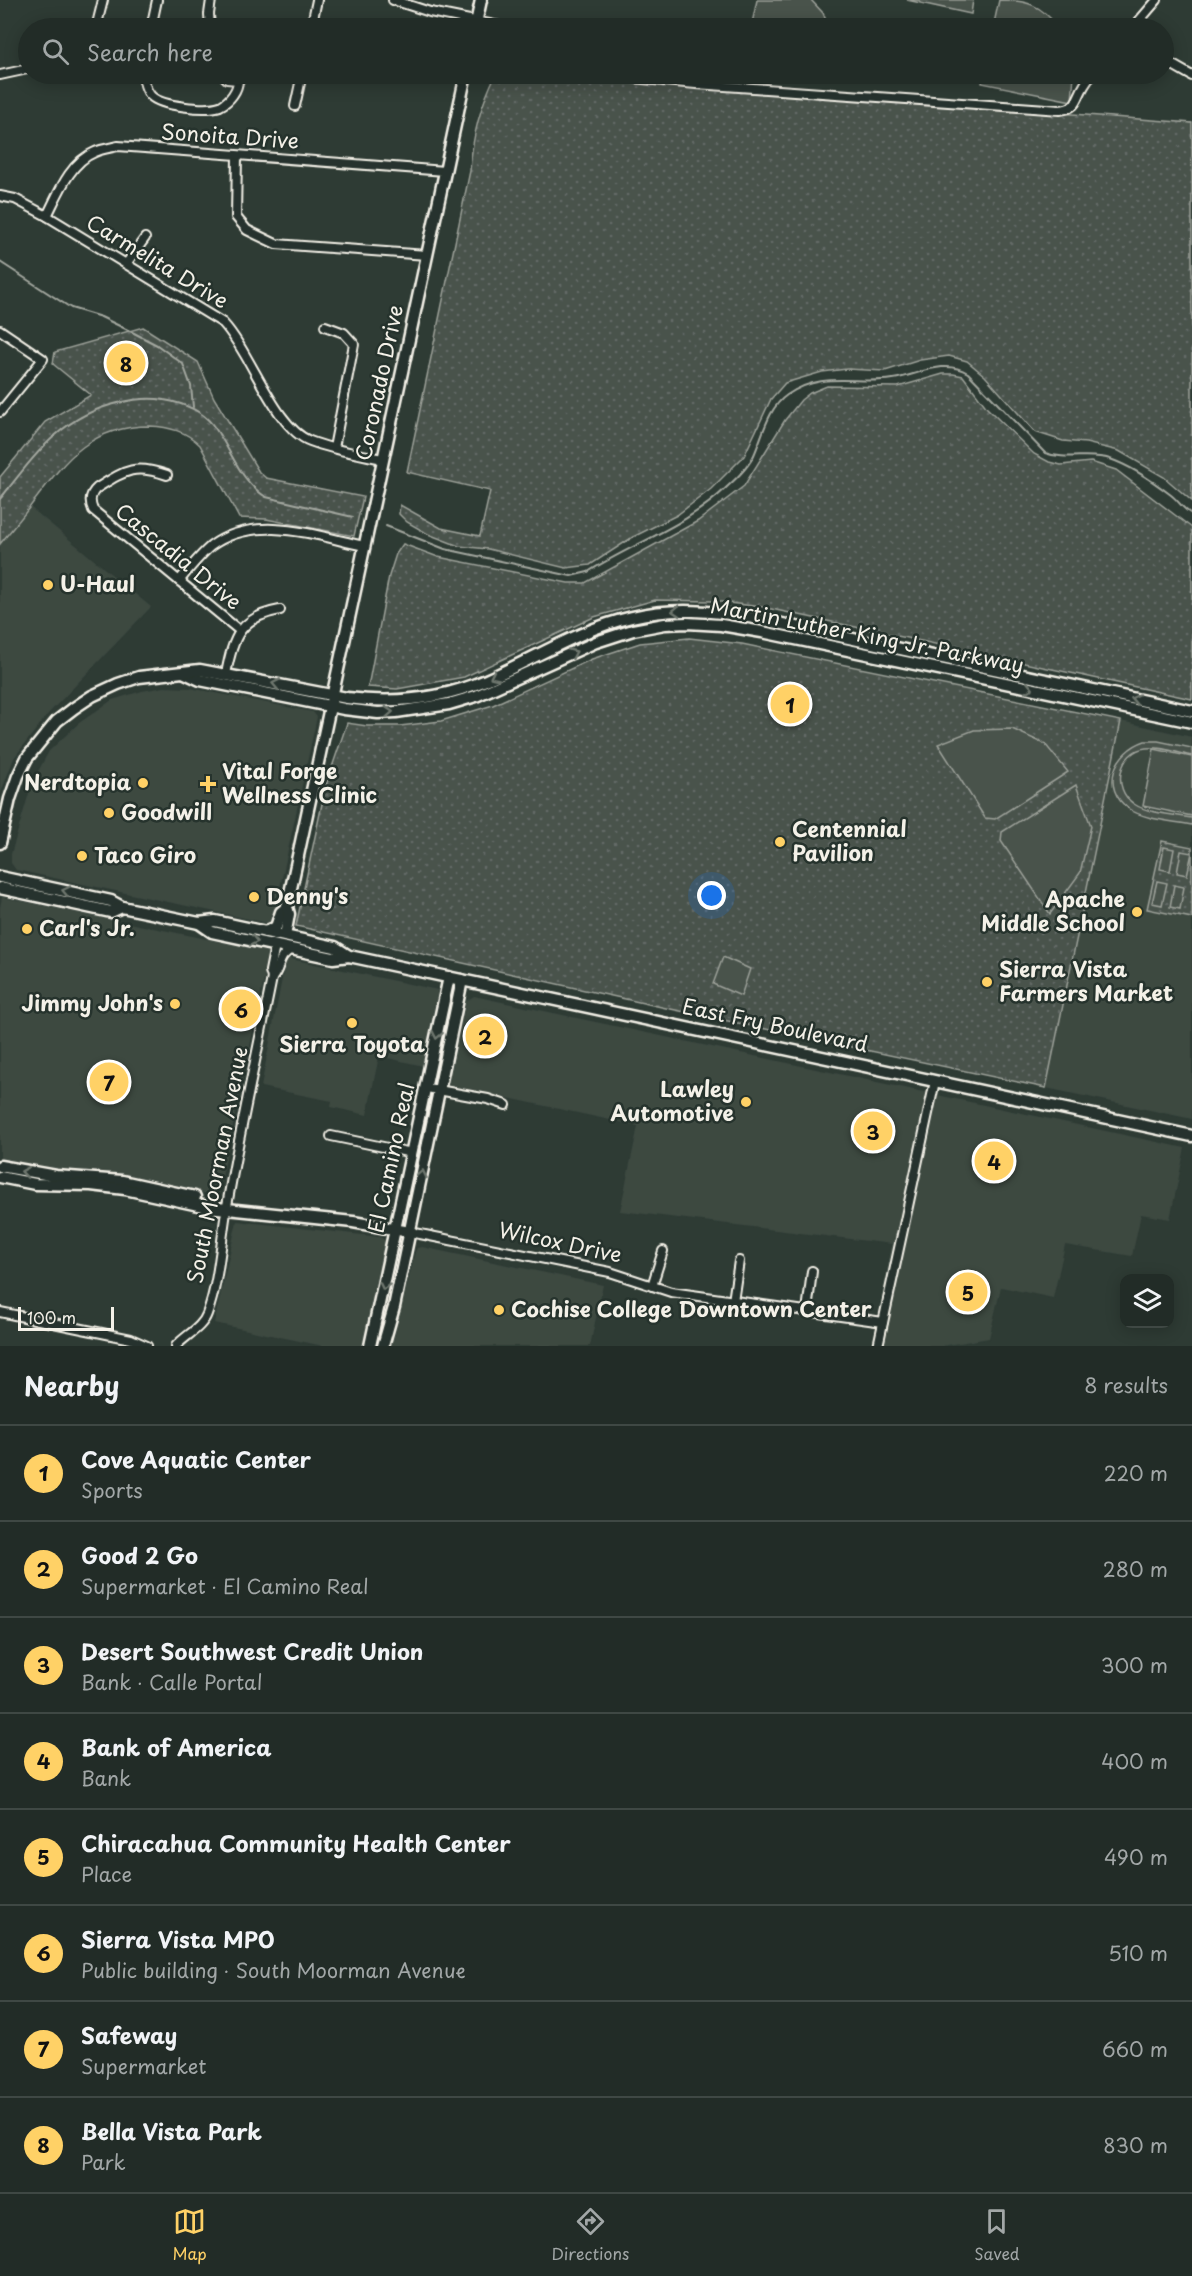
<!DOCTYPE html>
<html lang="en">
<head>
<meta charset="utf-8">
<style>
  :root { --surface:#222c27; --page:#2e3833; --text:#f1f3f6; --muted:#a2a7a7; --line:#3f4844; --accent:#ffd166 }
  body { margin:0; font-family:"Playpen Sans",sans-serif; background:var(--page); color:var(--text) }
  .controls { position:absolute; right:18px; bottom:18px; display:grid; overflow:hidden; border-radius:12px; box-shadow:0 3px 15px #0003 }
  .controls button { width:54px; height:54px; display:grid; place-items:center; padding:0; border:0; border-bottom:2px solid var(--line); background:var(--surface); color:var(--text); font:30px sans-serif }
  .scale { position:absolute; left:18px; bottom:15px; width:96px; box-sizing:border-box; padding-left:6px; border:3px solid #f4f1e8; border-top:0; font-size:16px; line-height:21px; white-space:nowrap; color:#f4f1e8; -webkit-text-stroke:4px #26332d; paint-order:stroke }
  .you { position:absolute; left:712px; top:896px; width:21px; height:21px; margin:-15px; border:4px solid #fff; border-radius:50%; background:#1a73e8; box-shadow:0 0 0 9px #1a73e833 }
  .badge { display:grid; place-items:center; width:39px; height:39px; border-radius:50%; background:var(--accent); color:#111; font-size:20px; font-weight:700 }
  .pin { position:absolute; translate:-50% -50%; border:3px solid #fff; box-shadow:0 2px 6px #0006 }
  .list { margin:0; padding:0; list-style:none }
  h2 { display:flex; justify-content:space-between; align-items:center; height:78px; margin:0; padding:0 24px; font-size:26px }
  h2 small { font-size:20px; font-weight:400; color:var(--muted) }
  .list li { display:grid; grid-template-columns:39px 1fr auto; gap:18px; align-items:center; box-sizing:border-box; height:96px; padding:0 24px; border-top:2px solid var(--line) }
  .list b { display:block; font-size:22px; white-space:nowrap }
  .list p { margin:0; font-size:20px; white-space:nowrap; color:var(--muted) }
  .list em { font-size:20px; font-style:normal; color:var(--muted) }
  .icon { flex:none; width:33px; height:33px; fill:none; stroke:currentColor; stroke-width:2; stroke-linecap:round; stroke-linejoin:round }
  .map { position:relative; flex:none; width:1192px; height:1346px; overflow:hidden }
  .search { position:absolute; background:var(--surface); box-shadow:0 3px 15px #0003; left:18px; right:18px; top:18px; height:66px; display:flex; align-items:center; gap:15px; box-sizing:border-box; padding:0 21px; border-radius:33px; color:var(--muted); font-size:22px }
  .sheet { height:846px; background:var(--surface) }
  nav { display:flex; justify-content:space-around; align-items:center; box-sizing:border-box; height:84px; border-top:2px solid var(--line); background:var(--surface); font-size:16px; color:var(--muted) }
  nav a { display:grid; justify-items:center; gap:3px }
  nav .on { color:var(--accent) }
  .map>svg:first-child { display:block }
</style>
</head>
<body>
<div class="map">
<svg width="1192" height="1346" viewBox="0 0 1192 1346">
  <defs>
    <pattern id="green-dots" width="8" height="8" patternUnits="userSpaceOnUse" patternTransform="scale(1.5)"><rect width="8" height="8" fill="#48524c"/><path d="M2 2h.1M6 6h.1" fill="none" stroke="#636b66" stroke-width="1.8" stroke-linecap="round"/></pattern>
  </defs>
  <rect width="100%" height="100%" fill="#2e3b34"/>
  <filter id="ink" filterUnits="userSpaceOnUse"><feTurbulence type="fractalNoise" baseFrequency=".0167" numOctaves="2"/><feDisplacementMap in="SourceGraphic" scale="12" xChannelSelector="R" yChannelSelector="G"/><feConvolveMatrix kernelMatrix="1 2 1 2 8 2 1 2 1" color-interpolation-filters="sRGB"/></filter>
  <g filter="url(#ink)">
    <g fill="#3c4841">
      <path d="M 30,507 L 151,607 L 48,714 L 14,758 L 0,795 L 0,544 Z"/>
      <path d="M 164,687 L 190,688 L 313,712 L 317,717 L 272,924 L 16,870 L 11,863 L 11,854 L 29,793 L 35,777 L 49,751 L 79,723 L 112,700 L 142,691 Z"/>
      <path d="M 1121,721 L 1192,737 L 1192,1119 L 1046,1088 Z"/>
      <path d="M 2,897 L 270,952 L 218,1196 L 129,1178 L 80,1171 L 31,1167 L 0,1160 L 0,907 Z"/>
      <path d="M 286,958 L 438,990 L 423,1066 L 379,1056 L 367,1115 L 331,1107 L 332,1101 L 261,1087 Z"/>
      <path d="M 474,996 L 1185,1148 L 1170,1219 L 1141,1214 L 1132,1256 L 1065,1245 L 1053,1298 L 1001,1287 L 989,1338 L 942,1346 L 873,1346 L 892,1244 L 620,1211 L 638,1126 L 448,1085 L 466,1001 Z"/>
      <path d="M 237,1221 L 380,1237 L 386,1241 L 387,1246 L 363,1346 L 323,1346 L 214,1323 Z"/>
      <path d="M 422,1247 L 603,1285 L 590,1346 L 390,1346 L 395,1334 L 415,1252 L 417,1248 Z"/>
    </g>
    <g fill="url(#green-dots)" stroke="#9ea29a" stroke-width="1.5">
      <path d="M 496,74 L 534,74 L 1192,123 L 1192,501 L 1164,477 L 1119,451 L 1086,443 L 1063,441 L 1035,432 L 985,376 L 967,361 L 949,356 L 920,360 L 885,371 L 847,369 L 822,372 L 785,383 L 771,399 L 744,456 L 711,489 L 677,515 L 633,537 L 590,565 L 566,568 L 488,549 L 459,546 L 428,534 L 407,522 L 399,514 L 400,505 L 441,528 L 480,536 L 490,491 L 407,472 L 470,171 C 472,137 481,104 496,74 Z"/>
      <path d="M 143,327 L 198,362 L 214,398 L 259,472 L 266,478 L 363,497 L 354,536 L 266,519 L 239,518 L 200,445 C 186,431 169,427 150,426 C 91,426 67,458 35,500 C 24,515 12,529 0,544 L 0,477 L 45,422 L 91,395 L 53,364 L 55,352 Z"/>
      <path d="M 943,374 L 953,374 L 963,376 L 987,408 L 1034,454 L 1049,462 L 1061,465 L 1091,462 L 1116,470 L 1192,528 L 1192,699 L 762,607 L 713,601 L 655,600 L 594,617 L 464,677 L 397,689 L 368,687 L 389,576 L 396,554 L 403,544 L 438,557 L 568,583 L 585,583 L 698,521 L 744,486 L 785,420 L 801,400 L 810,393 L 827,386 L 898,387 Z"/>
      <path d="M 689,638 L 742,644 L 1121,721 L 1046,1088 L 666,1008 L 296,926 L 326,785 L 347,723 L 367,726 L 400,726 L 441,721 L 493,705 L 592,659 L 640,643 Z"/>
      <path d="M 1162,841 L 1192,847 L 1192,918 L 1147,909 Z"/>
    </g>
    <g fill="#48524c" stroke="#9ea29a" stroke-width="1.5">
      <path d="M 757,0 L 811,0 L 823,13 L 829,28 L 751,28 Z"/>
      <path d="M 907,0 L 973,0 L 971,14 Z"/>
      <path d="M 999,0 C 1028,0 1041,5 1059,28 L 993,28 Z"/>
      <path d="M 984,74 L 1074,74 L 1072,101 L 982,83 Z"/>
      <path d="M 1012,729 L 1045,744 L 1068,772 L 995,819 L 985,818 L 938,744 L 974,730 Z"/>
      <path d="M 1145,741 L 1158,741 L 1192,748 L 1192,756 C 1178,753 1161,746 1146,748 C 1119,751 1111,789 1134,804 C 1147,813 1176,815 1192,818 L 1192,825 C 1173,821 1145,820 1129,809 C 1099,787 1115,751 1145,741 Z"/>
      <path d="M 1154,749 L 1192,757 L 1192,816 L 1143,806 Z"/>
      <path d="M 1076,785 L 1091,826 L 1080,873 L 1050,914 L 1001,841 L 1002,832 Z"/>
      <path d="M 1164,847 L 1174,849 L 1170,871 L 1160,869 Z"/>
      <path d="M 1181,851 L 1192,853 L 1187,875 L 1177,873 Z"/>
      <path d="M 1157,881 L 1167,883 L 1162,905 L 1152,903 Z"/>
      <path d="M 1174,885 L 1184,887 L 1180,909 L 1170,907 Z"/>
      <path d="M 723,957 L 750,969 L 741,996 L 713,984 Z"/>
    </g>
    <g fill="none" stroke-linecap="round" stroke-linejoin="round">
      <g stroke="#a4a8a0" stroke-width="2">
        <path d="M 0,262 L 71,308 L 101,317 L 134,333 L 157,345 L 183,364 L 191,386 L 193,407"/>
        <path d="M 0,499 C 35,455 61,416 118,403 C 134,399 149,397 164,400 C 182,403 200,409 212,424 C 231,448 239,481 266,497 L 353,517"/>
        <path d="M 386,526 L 445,549 L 571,576 L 588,572 C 635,542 688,526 728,486 C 737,478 749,466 754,455 C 763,435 768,408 787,395 C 822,370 855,385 893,379 C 919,375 943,358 968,373 L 1045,453 C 1066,461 1089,452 1110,459 C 1131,466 1154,482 1171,495 C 1179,501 1183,510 1192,514"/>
      </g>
      <g stroke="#f4f1e8" stroke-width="12">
        <g id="street">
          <path d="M 393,0 L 430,12 L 509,28"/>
          <path d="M 96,28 L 103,0"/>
          <path d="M 151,28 L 157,0"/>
          <path d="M 210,28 L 209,14 L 211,0"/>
          <path d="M 311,28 L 317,0"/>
          <path d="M 1133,28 L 1157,0"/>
          <path d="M 1164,60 L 1192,76"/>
          <path d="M 143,74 C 143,80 146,91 151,96 C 161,106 206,111 220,106 C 230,101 238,90 238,80"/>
          <path d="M 222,74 L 227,79 L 238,80 L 246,74"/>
          <path d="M 615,74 L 632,78 L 696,84 L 1060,110 C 1078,108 1076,99 1084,86 C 1086,82 1090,77 1094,74"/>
          <path d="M 0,75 L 28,69"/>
          <path d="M 295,106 L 302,74"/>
          <path d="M 237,156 L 236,217 L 247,230 L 276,244 L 427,255"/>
          <path d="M 0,196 L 15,199 L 47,216 L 223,323 C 251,353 275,428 310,441 C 333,450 359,454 383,459"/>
          <path d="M 47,216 C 58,194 70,162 95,152 C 102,149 110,148 118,146 L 445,171"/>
          <path d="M 126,264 L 145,238"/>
          <path d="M 325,326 L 344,333 L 354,344 L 334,448"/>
          <path d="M 0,330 L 43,359 L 0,412"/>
          <path d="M 167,475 C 134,464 126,470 97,488 C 90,494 89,501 93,510 L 240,631"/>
          <path d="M 179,581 C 189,569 199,556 211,546 C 256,513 316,536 365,546"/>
          <path d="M 226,674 C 233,637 240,617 280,610"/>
          <path d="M 272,978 C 282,967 276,957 292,949"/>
          <path d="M 427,1088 L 488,1099 L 506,1105"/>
          <path d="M 331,1136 L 412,1153"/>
          <path d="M 410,1232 L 610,1272 L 671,1292 L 883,1322"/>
          <path d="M 652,1286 L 663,1251"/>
          <path d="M 733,1301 L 739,1261"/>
          <path d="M 807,1311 L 812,1271"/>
          <path d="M 0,1312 L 131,1339 L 147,1346"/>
          <path d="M 176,1346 C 186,1335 202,1328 207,1314 C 219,1282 221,1240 227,1206 C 240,1129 257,1054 272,978 L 270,971 L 275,946"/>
          <path d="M 878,1346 L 935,1081"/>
        </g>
      </g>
      <g stroke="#f4f1e8" stroke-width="15">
        <g id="secondary">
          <path d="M 475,28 L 481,0"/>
          <path d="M 185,673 L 200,680 L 344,709 L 378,713 L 396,712 L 449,704 L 476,696 L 596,642 L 633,630 L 665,624 L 687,623 L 721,625 L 762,632 L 1192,722"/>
          <path d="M 0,843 L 10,799 L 18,776 L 27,758 L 57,721 L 74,708 L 92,696 L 118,684 L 139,677 L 200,670 L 347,698 C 394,704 442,699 486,680 C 534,659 580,629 632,617 C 673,607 714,611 754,618 L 1192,711"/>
          <path d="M 0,877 L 111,901 L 122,907 L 199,923 L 215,921 L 335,947 L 349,956 L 1192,1136"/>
          <path d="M 0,888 L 111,912 L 122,907"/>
          <path d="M 199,923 L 212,932 L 333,958 L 349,956"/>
          <path d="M 265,932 L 276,927 L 281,912 L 287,907"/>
          <path d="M 285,936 L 289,914 L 287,907 L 466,74"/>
          <path d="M 0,1166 L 56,1176 L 122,1181 L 195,1197"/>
          <path d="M 0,1177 L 35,1184 L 91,1185 L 125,1189 L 208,1207 L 353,1222 L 410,1232"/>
          <path d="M 370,1346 L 449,977"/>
          <path d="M 383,1346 L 394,1307 L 462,980"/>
        </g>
      </g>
      <use href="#street" stroke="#26332d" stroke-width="8"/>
      <use href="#secondary" stroke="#26332d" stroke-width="10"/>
    </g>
    <defs><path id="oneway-chevron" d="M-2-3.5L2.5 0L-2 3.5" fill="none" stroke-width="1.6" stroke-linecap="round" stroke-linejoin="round" transform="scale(1.5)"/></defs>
    <g stroke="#6e766e">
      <use href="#oneway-chevron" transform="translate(676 611) rotate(177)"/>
      <use href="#oneway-chevron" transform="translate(573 653) rotate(-24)"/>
      <use href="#oneway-chevron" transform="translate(494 676) rotate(155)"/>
      <use href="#oneway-chevron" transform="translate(276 684) rotate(-169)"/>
      <use href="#oneway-chevron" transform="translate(1029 688) rotate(12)"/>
      <use href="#oneway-chevron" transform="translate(1135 699) rotate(-168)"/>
      <use href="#oneway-chevron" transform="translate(389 712) rotate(-3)"/>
      <use href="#oneway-chevron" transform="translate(66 891) rotate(-168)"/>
      <use href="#oneway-chevron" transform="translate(254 941) rotate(12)"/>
      <use href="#oneway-chevron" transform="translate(437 1035) rotate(101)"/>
      <use href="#oneway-chevron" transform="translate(25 1172) rotate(-171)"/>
      <use href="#oneway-chevron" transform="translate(422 1174) rotate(-78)"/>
      <use href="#oneway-chevron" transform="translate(384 1286) rotate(102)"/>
    </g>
  </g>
  <g fill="#ffd166" stroke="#26332d" stroke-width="2">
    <circle cx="48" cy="585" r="6"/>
    <circle cx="143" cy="783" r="6"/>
    <path d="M205 775h6v6h6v6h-6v6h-6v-6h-6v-6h6z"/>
    <circle cx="109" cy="813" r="6"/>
    <circle cx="780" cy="842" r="6"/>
    <circle cx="82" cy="856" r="6"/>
    <circle cx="254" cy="897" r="6"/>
    <circle cx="1137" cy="912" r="6"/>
    <circle cx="27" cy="929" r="6"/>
    <circle cx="987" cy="982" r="6"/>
    <circle cx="175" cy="1004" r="6"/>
    <circle cx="352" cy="1023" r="6"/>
    <circle cx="746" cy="1102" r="6"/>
    <circle cx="499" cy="1310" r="6"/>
  </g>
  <g text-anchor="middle" stroke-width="5" stroke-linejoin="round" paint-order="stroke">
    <g font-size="21" fill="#f4f1e8" stroke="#26332d">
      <text transform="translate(230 137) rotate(4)" y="7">Sonoita Drive</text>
      <text transform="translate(157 262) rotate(31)" y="7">Carmelita Drive</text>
      <text transform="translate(380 383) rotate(-78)" y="7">Coronado Drive</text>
      <text transform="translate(178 557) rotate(39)" y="7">Cascadia Drive</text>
      <text transform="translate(867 636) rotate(11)" y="7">Martin Luther King Jr. Parkway</text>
      <text transform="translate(775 1026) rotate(12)" y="7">East Fry Boulevard</text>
      <text transform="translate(392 1158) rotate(-78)" y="7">El Camino Real</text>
      <text transform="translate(218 1165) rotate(-79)" y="7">South Moorman Avenue</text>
      <text transform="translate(560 1243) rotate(12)" y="7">Wilcox Drive</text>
    </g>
    <g font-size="21" font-weight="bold" fill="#f4f1e8" stroke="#26332d" text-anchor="start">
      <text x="60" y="592">U-Haul</text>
      <text x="222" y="779">Vital Forge<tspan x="222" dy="24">Wellness Clinic</tspan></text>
      <text x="131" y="790" text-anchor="end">Nerdtopia</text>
      <text x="121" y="820">Goodwill</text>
      <text x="792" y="837">Centennial<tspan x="792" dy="24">Pavilion</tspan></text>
      <text x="94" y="863">Taco Giro</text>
      <text x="266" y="904">Denny's</text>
      <text x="1125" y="907" text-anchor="end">Apache<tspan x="1125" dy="24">Middle School</tspan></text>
      <text x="39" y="936">Carl's Jr.</text>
      <text x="999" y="977">Sierra Vista<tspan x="999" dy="24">Farmers Market</tspan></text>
      <text x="163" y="1011" text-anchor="end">Jimmy John's</text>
      <text x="352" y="1052" text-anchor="middle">Sierra Toyota</text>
      <text x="734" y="1097" text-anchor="end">Lawley<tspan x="734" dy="24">Automotive</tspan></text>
      <text x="511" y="1317">Cochise College Downtown Center</text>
    </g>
  </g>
</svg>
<div class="controls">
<button><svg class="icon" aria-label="layers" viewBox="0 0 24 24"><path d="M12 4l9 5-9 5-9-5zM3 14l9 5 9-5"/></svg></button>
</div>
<div class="scale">100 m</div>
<div class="you"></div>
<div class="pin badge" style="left:790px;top:704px">1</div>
<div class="pin badge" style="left:485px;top:1036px">2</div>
<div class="pin badge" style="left:873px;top:1131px">3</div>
<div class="pin badge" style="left:994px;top:1161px">4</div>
<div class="pin badge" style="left:968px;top:1292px">5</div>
<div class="pin badge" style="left:241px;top:1009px">6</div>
<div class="pin badge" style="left:109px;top:1082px">7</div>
<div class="pin badge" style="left:126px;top:363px">8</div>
<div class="search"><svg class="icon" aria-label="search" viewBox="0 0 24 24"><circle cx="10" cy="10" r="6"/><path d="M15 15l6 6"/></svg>Search here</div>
</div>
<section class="sheet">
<h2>Nearby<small>8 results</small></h2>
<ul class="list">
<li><span class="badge">1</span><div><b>Cove Aquatic Center</b><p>Sports</p></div><em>220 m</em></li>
<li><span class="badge">2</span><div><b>Good 2 Go</b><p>Supermarket · El Camino Real</p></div><em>280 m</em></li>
<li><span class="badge">3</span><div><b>Desert Southwest Credit Union</b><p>Bank · Calle Portal</p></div><em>300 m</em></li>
<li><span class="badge">4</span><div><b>Bank of America</b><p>Bank</p></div><em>400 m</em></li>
<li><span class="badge">5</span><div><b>Chiracahua Community Health Center</b><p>Place</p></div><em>490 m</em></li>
<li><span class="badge">6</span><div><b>Sierra Vista MPO</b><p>Public building · South Moorman Avenue</p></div><em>510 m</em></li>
<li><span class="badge">7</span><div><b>Safeway</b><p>Supermarket</p></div><em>660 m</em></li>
<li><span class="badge">8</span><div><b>Bella Vista Park</b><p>Park</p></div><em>830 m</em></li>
</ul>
</section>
<nav>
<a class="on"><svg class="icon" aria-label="map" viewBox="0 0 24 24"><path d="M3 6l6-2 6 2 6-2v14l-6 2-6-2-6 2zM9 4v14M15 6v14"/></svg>Map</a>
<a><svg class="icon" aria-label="directions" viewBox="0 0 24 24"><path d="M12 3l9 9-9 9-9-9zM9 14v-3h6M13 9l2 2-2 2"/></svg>Directions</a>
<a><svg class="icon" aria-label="saved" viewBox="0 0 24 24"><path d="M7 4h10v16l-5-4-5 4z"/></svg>Saved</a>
</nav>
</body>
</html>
